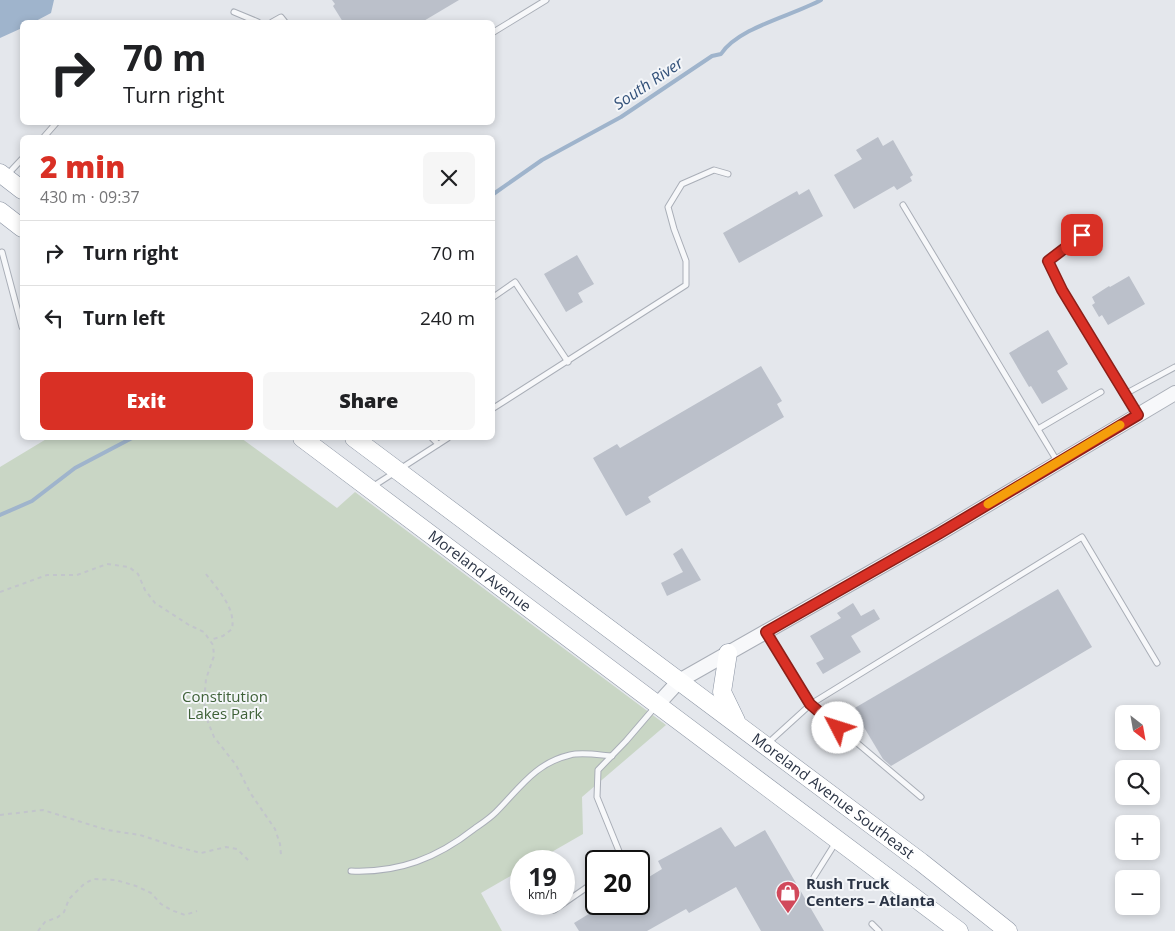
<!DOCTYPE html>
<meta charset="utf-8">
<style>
:root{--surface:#fff;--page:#f6f6f6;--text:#202124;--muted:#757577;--line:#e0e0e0;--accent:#d93025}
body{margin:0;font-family:"Open Sans",sans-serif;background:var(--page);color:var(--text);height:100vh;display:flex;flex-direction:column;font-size:19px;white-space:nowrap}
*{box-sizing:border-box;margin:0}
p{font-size:16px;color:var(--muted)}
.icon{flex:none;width:28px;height:28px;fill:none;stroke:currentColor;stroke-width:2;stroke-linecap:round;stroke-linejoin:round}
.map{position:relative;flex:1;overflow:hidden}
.panel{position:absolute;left:20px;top:135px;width:475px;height:305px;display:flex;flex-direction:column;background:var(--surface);border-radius:8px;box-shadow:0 2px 8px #0003}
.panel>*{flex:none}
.guide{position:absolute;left:20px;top:20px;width:475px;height:105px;border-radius:8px;box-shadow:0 2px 8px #0003;background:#fff;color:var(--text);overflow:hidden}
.needle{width:32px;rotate:149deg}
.fabs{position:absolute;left:1115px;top:705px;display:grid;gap:10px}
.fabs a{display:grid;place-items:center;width:45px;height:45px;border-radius:8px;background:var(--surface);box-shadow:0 2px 8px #0003;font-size:25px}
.speed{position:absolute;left:510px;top:850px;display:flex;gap:10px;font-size:25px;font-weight:700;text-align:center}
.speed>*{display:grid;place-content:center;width:65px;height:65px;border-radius:50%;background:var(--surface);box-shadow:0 2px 8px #0003;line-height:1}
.speed small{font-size:12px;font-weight:400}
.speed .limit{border:2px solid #111;border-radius:8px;background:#fff;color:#111}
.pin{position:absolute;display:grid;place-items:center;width:42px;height:42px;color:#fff;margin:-21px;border-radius:10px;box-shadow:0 2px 8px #0006}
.me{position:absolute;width:55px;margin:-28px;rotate:310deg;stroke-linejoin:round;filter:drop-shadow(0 0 4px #0008)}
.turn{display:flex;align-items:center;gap:18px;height:105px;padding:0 20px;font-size:22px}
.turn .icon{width:65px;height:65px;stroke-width:2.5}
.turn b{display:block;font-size:35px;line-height:42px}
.round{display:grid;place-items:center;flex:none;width:52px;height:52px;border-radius:8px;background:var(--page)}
.headline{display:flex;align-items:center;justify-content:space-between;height:85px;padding:0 20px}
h1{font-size:30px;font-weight:800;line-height:38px;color:var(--accent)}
.primary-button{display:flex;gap:10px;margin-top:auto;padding:10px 20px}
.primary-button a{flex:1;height:58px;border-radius:8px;background:var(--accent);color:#fff;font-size:20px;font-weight:800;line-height:58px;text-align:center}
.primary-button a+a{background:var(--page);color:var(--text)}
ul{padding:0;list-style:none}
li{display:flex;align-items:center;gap:15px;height:65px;padding:0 20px;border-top:1px solid var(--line)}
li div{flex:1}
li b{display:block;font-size:19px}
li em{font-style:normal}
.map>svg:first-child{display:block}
</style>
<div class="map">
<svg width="1175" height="931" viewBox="0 0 1175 931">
<rect width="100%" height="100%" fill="#e4e7ec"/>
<path fill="#c9d6c5" d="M 48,438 L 241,438 L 337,508 L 355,492 L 666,725 L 582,797 L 583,834 L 536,861 L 521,861 L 521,870 L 481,893 L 502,931 L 0,931 L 0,467 Z"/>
<path fill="#9fb4cc" d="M 0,0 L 54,0 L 51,13 L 34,22 L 22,22 L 22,28 L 0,38 Z"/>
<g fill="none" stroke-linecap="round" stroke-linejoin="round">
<g stroke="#9fb4cc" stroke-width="4">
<path d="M 492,195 L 542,160 L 621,117 L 712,56 L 721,54 C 739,27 792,16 821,0"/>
<path d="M 0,515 L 32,501 L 75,468 L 132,438"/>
</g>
</g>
<g fill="#bbc0ca">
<path d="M 332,0 L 459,0 L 422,22 L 343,22 L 333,6 L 335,4 Z"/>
<path d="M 878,137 L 883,146 L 893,140 L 913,175 L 910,177 L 912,181 L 897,190 L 894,186 L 854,209 L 834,175 L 862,159 L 856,150 Z"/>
<path d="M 809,189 L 823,216 L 739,263 L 723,233 L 797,191 L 799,195 Z"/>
<path d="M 577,255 L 594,284 L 578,293 L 583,302 L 566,312 L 544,274 Z"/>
<path d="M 1129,276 L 1145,304 L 1108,325 L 1102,315 L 1099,317 L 1092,305 L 1095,303 L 1092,297 L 1109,286 L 1110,287 Z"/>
<path d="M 1048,330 L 1068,364 L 1057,371 L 1068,389 L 1042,404 L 1031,386 L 1029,387 L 1009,353 Z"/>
<path d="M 761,366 L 782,401 L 777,404 L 784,417 L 648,497 L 651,502 L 626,516 L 593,458 L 617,444 L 620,448 Z"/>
<path d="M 682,548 L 701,580 L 667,596 L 661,583 L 683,572 L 673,554 Z"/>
<path d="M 1058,589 L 1092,647 L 891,766 L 883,759 L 853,709 Z"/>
<path d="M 853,603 L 861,616 L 874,609 L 880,619 L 851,636 L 861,652 L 823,674 L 816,663 L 824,659 L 810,636 L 841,618 L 837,613 Z"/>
<path d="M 721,827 L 735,847 L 765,830 L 824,931 L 761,931 L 736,887 L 689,913 L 686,909 L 647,931 L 579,931 L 574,923 L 605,904 L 639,904 L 639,883 L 662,869 L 658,861 Z"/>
</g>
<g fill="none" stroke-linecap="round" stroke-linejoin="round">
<defs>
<g id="service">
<path d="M 234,12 L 258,22"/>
<path d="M 272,22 L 281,17 L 285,22"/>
<path d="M 492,33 L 546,0"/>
<path d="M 43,138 L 57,122"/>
<path d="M 7,175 L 22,159"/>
<path d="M 903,205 L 1057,461"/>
<path d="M 1082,235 L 1049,261 L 1061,290 L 1137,414"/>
<path d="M 2,252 L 22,327"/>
<path d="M 492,298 L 515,282 L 568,362"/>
<path d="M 1125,394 L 1175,367"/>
<path d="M 492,409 L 686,285 L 686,261 L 674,229 L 668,207 L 682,184 L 714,170 L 728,174"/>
<path d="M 1038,429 L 1101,392"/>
<path d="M 432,438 L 438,444"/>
<path d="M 372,487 L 448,438"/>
<path d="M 767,744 L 811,704 L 767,634"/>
<path d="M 921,797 L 811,704 L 1082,537 L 1157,663"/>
<path d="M 623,861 L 597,797 L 598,770 L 626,741 L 656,706"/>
<path d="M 351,871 C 399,873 437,858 474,829 C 481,824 489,819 496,812 C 519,789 535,763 570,755 C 582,752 599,755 612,756"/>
<path d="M 814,877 L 836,842"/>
<path d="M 554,910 L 596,881"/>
<path d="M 872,924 L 879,931"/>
</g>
<path id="tertiary" d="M 658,704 L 679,681 L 940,533 L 1175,393"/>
<g id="trunk">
<path d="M 0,173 L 22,190"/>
<path d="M 0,211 L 22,228"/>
<path id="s1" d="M 302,438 L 959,931"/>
<path id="s2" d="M 354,438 L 921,862 L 1008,931"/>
<path d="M 728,653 L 722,692 L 736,721"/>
</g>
</defs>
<use href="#service" stroke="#a9aeb7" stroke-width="7"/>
<use href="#tertiary" stroke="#a9aeb7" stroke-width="16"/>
<use href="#trunk" stroke="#8b94a3" stroke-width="19"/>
<g stroke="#c2c5cb" stroke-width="2" stroke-dasharray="4 4" stroke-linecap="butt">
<path d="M 206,574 C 218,590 236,608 232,629 L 223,636 L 210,640"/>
<path d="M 0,592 L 47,575 L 77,575 L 107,564 L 129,567 L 138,574 L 145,590 L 155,603 L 189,625 L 204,632 L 213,645 L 214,656 L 206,679 L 204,702 L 208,722 L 214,737 L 236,765 L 251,794 L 275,829 L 280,844 L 281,855"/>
<path d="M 0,815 L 43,810 L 107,830 L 140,835 L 174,846 L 201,853 L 226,847 L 237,849 L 248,860"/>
<path d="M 38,931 L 45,922 L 58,917 L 64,912 L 69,899 L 84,884 L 93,879 L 116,880 L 136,886 L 151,893 L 161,904 L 171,910 L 185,915 L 197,911"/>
</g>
<use href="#service" stroke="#f7f8fa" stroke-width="5"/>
<use href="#tertiary" stroke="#f7f8fa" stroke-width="14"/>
<use href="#trunk" stroke="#fff" stroke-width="18"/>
</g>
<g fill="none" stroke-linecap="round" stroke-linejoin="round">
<defs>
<path id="route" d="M 838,728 L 810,704 L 766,632 L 940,533 L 1138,415 L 1062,290 L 1048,261 L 1082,235"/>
</defs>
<use href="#route" stroke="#8d1f18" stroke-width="12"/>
<use href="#route" stroke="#d93025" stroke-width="9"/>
<path stroke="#f59e0b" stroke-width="9" d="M 988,504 L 1120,425"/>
</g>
<defs>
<symbol id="shop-pin" viewBox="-11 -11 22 30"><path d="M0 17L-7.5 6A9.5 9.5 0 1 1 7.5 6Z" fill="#d1495b" stroke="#f4f6f9"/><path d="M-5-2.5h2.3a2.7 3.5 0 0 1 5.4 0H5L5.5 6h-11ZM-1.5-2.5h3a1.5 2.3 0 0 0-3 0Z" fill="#fff"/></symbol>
</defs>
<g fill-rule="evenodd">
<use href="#shop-pin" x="774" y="879" width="28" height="38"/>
</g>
<g text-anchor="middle" stroke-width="4" stroke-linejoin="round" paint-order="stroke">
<g font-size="15" fill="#2b3445" stroke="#f4f6f9">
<text dy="5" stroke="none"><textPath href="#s1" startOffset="222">Moreland Avenue</textPath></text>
<text dy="5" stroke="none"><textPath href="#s2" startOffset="598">Moreland Avenue Southeast</textPath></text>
</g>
<g font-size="15" fill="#3f6138" stroke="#f4f6f9">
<text x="225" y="702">Constitution<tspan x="225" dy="17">Lakes Park</tspan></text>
</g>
<g font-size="15" font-weight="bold" fill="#2b3445" stroke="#f4f6f9" text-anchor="start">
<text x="806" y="889">Rush Truck<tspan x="806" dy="17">Centers – Atlanta</tspan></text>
</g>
<g font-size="16" font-style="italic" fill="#34527a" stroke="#f4f6f9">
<text transform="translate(648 83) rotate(-34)" y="6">South River</text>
</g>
</g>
</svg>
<div class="fabs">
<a><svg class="needle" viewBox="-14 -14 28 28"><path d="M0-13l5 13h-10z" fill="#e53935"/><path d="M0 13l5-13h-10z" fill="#757577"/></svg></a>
<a><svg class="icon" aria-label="search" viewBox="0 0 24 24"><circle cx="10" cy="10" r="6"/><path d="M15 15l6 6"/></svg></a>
<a>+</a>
<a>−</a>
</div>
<div class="speed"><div>19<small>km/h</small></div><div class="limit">20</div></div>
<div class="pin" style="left:1082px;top:235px;background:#d93025"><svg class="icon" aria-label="arrive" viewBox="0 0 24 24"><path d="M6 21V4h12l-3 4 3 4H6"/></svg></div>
<svg class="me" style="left:838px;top:728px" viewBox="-20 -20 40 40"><circle r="19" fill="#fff"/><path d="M0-13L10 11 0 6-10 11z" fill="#d93025"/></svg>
<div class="guide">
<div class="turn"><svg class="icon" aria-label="right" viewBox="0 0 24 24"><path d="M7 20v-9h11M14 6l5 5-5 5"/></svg><div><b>70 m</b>Turn right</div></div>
</div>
<section class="panel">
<div class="headline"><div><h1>2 min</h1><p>430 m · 09:37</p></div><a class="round"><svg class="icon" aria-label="close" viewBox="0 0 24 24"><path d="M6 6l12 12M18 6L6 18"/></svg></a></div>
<ul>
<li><svg class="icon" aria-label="right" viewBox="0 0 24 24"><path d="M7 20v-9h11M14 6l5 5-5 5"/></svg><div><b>Turn right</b></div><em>70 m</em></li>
<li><svg class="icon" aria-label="left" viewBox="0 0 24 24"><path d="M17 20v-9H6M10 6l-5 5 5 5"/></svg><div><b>Turn left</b></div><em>240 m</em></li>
</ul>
<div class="primary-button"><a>Exit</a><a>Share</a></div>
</section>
</div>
